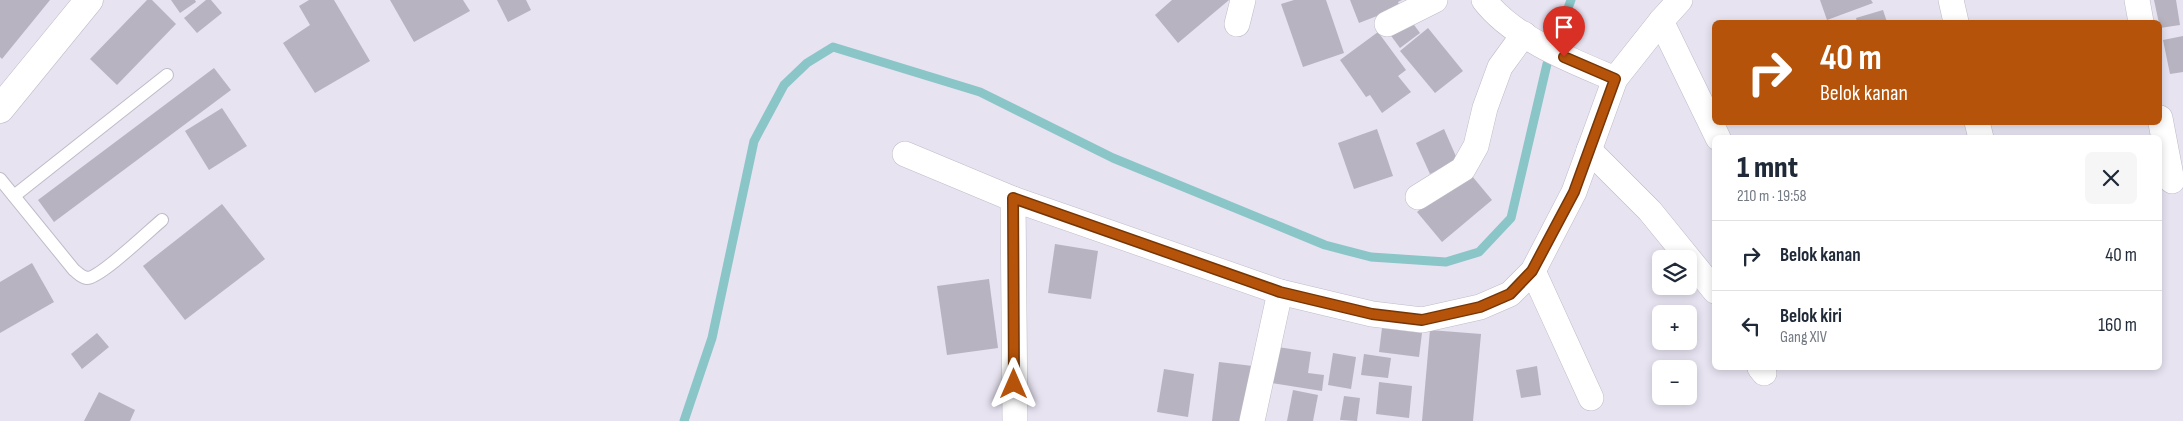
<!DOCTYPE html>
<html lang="id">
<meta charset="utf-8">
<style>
:root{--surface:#fff;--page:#f6f6f7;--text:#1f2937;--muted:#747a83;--line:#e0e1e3}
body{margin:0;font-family:"Sofia Sans Condensed",sans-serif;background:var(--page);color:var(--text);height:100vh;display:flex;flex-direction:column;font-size:19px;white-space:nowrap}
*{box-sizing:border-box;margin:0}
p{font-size:16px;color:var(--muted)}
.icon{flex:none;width:28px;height:28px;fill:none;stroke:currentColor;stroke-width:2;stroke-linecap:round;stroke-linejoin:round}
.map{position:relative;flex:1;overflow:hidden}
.side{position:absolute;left:1712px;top:135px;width:450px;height:235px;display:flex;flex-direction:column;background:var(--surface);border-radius:8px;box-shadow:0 2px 8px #0003}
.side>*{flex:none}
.banner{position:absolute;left:1712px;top:20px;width:450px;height:105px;border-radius:8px;box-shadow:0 2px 8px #0003;background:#b45309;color:#fff;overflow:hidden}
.tools{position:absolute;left:1652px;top:250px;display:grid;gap:10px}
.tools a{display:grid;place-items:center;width:45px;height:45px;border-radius:8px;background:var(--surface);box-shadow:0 2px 8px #0003;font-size:25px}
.pin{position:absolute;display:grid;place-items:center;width:42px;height:42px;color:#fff;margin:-51px -21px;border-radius:50% 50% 50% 0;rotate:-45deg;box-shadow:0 0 5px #0007}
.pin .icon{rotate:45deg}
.me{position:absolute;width:55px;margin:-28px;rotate:0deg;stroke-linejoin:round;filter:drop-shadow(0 0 4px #0008)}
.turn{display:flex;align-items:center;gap:18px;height:105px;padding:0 25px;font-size:22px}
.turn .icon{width:65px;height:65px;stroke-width:2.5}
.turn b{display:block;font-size:35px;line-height:42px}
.round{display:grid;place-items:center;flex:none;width:52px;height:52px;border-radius:8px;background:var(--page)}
.headline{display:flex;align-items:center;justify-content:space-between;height:85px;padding:0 25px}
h1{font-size:30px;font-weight:800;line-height:38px}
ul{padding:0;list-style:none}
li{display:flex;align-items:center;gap:15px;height:70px;padding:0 25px;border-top:1px solid var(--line)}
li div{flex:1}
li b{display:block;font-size:19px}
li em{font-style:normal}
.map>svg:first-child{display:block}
</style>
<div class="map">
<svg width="2183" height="421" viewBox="0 0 2183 421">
<rect width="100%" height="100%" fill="#e7e3f1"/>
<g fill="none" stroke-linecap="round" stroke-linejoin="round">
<path stroke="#8ac5c7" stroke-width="9" d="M 684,421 L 712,338 L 754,141 L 784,85 L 807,63 L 833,47 L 980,92 L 1113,158 L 1325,245 L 1371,257 L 1446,262 L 1479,252 L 1511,218 L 1547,64 L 1571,0"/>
</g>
<g fill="#b7b3c0">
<path d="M 0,0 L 50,0 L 2,59 L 0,57 Z"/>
<path d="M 147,0 L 152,0 L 176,24 L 117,85 L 90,59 Z"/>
<path d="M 171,0 L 195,0 L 196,2 L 180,13 Z"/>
<path d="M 206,0 L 211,0 L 222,13 L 197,33 L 184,18 Z"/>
<path d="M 309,0 L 334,0 L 370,61 L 315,93 L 283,43 L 310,25 L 299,6 Z"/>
<path d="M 390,0 L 463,0 L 470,11 L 414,42 Z"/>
<path d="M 497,0 L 526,0 L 531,10 L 508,22 Z"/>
<path d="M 1172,0 L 1229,0 L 1178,43 L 1155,15 Z"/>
<path d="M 1294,0 L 1326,0 L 1344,53 L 1303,67 L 1281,4 Z"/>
<path d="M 1350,0 L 1402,0 L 1398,2 L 1400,7 L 1359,23 Z"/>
<path d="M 1820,0 L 1871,0 L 1873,3 L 1827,20 Z"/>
<path d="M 2154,0 L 2176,0 L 2180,25 L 2160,28 Z"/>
<path d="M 1883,10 L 1887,22 L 1857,22 L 1856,18 Z"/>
<path d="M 1409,18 L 1420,33 L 1400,48 L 1389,33 Z"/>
<path d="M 1428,28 L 1463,71 L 1435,93 L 1400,51 Z"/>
<path d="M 1378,32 L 1406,70 L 1398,76 L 1411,92 L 1382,113 L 1370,95 L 1366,97 L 1340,60 Z"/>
<path d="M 2183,36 L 2183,72 L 2170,74 L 2163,40 Z"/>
<path d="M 214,68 L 231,90 L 54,222 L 38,200 Z"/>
<path d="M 222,108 L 247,146 L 209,170 L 185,131 Z"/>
<path d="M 1377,129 L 1393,176 L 1354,189 L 1338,143 Z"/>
<path d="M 1444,129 L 1458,161 L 1430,174 L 1416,143 Z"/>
<path d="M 1467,170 L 1492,200 L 1442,242 L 1417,212 Z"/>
<path d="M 222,204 L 265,259 L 185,320 L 143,266 Z"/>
<path d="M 1055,244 L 1098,251 L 1091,299 L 1048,293 Z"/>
<path d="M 32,263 L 54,302 L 0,333 L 0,282 Z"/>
<path d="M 989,279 L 998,348 L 947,355 L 937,286 Z"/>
<path d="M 1382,328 L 1422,333 L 1419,357 L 1379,352 Z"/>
<path d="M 1430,330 L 1481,334 L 1473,421 L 1422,421 Z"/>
<path d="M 97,333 L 109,347 L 82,369 L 71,354 Z"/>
<path d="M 1271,346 L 1311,352 L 1308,373 L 1324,375 L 1322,391 L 1266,382 Z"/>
<path d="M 1333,353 L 1356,357 L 1351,389 L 1328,385 Z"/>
<path d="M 1364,354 L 1391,358 L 1388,378 L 1361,375 Z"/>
<path d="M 1219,362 L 1253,366 L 1247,421 L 1212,421 Z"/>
<path d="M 1537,366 L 1541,395 L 1521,398 L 1516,370 Z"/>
<path d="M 1164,369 L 1194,374 L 1188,417 L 1157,412 Z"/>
<path d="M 1379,382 L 1412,386 L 1409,418 L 1376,414 Z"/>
<path d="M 1293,390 L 1318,395 L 1313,421 L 1287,421 Z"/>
<path d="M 99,392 L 135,410 L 130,421 L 84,421 Z"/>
<path d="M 1344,396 L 1360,398 L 1357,421 L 1340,420 Z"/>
</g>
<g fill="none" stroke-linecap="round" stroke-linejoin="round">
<defs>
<g id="lane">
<path d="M 0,179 L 74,270 C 78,273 81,277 87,278 C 100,278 150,230 162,220"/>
<path d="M 14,196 L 167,75"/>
</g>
<g id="street">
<path d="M 1484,0 C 1513,38 1572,61 1615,79"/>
<path d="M 1951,0 L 1956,22"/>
<path d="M 2137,0 L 2141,22"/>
<path d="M 1661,21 L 1718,138"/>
<path d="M 1237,24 L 1243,0"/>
<path d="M 1387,24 L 1435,0"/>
<path d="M 2160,118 L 2172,181"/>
<path d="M 1977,122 L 1981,138"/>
<path d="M 1589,150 L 1650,211 L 1715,291"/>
<path d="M 905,154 L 1013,199 L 1280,292 L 1372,314 L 1422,320 L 1480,307 L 1510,294 L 1533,271 L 1574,192 L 1615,79 L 1661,21 L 1680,0"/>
<path d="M 1418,197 L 1463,169 L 1476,146 L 1485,108 L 1500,67 L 1524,34"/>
<path d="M 1013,199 L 1015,421"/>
<path d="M 1533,271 L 1591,398"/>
<path d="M 1760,368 L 1764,373"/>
<path d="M 1252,421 L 1280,292"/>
</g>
<path id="secondary" d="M 0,109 L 89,0"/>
</defs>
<use href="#lane" stroke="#bfbbc8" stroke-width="14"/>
<use href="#street" stroke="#bfbbc8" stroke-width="26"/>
<use href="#secondary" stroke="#bfbbc8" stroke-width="29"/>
<use href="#lane" stroke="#fff" stroke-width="12"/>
<use href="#street" stroke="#fff" stroke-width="25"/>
<use href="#secondary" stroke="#fff" stroke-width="28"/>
</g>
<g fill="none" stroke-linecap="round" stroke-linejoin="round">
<defs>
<path id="route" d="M 1014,384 L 1013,198 L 1280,292 L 1372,314 L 1422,320 L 1480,307 L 1510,294 L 1532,271 L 1574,192 L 1615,79 L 1564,57"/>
</defs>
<use href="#route" stroke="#753606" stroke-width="12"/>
<use href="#route" stroke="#b45309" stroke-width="9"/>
</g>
</svg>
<div class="tools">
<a><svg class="icon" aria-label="layers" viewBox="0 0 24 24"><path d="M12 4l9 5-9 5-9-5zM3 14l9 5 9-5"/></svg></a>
<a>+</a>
<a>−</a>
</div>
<div class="pin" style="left:1564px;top:57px;background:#d93025"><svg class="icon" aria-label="arrive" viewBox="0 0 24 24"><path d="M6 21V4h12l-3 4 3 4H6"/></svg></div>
<svg class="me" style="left:1014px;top:384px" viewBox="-20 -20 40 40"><path d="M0-17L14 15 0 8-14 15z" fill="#b45309" stroke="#fff" stroke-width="4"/></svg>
<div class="banner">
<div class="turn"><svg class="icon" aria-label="right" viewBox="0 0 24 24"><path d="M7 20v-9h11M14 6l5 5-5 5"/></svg><div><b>40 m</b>Belok kanan</div></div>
</div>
<section class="side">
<div class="headline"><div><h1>1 mnt</h1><p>210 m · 19:58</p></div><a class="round"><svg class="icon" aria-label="close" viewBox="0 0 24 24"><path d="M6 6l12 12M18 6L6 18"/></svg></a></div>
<ul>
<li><svg class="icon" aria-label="right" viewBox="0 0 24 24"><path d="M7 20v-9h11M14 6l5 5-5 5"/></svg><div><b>Belok kanan</b></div><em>40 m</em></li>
<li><svg class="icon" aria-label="left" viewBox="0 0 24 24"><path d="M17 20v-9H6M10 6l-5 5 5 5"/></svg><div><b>Belok kiri</b><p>Gang XIV</p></div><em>160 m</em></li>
</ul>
</section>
</div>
